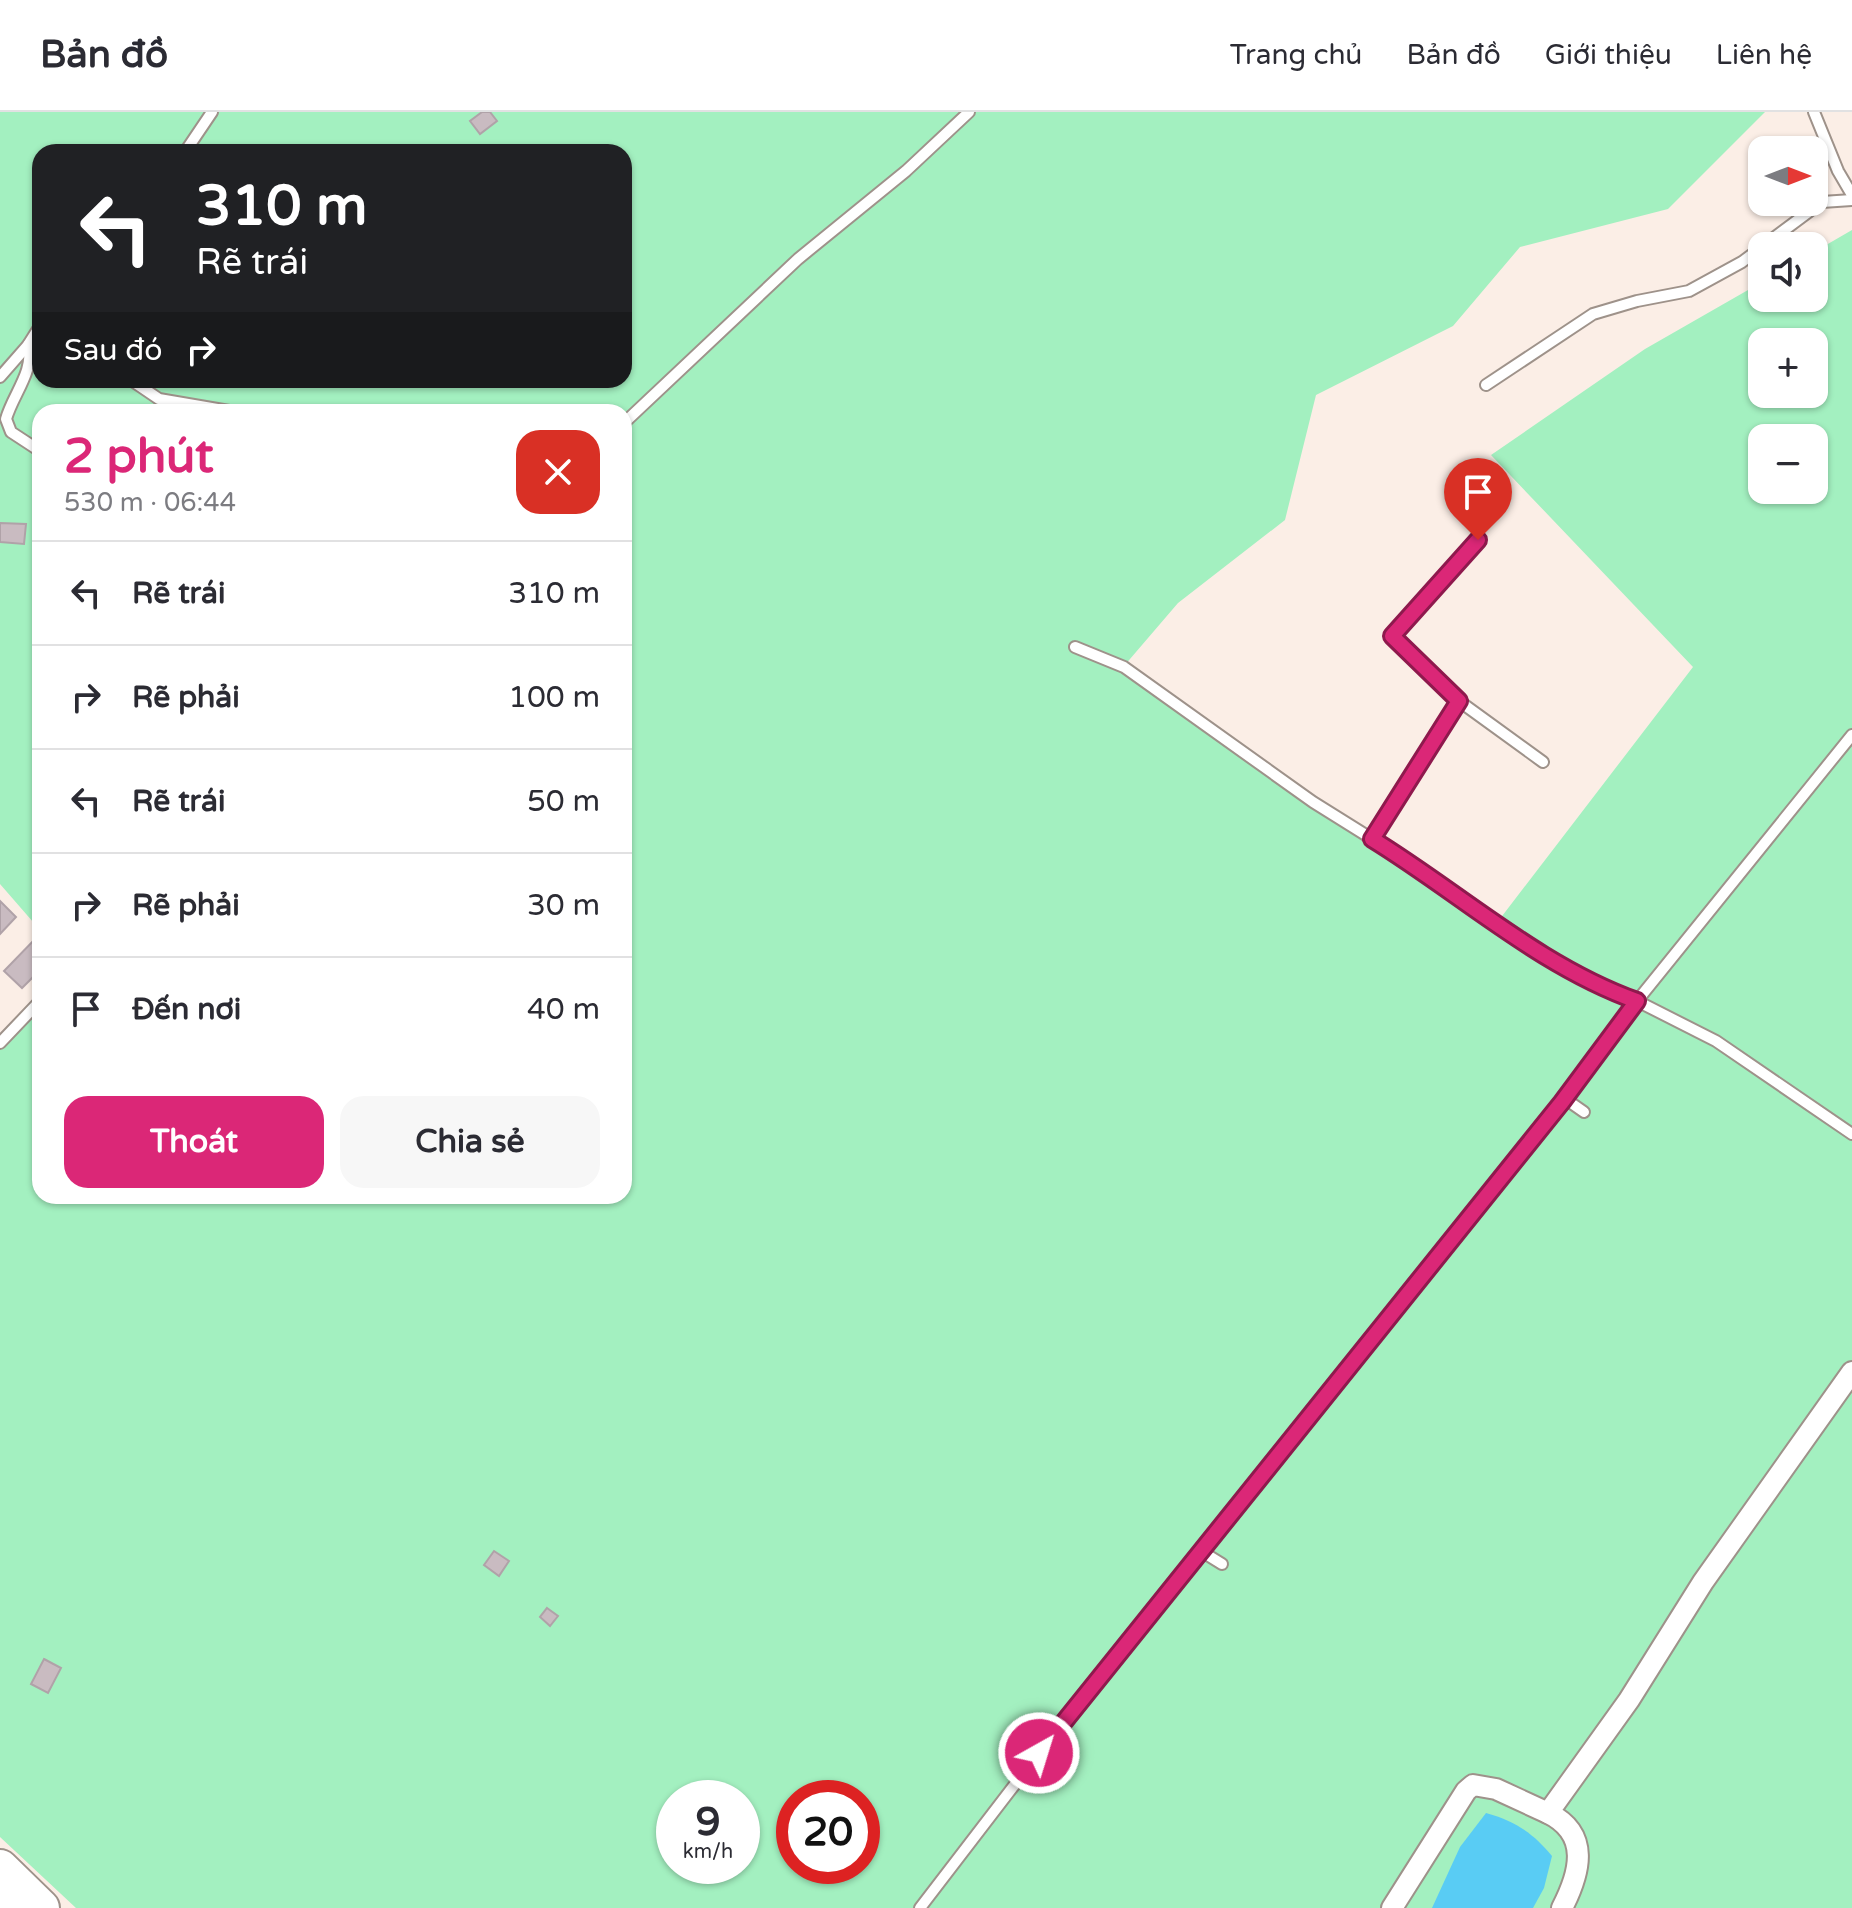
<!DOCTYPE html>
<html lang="vi">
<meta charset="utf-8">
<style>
:root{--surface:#fff;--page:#f7f7f7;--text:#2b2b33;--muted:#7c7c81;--line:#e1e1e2;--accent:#db2777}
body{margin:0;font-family:"Varela Round",sans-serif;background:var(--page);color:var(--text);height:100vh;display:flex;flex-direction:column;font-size:30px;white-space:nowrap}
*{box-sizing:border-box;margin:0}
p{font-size:26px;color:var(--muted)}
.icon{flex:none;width:44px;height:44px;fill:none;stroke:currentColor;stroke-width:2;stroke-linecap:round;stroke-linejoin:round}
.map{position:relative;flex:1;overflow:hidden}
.sheet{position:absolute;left:32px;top:292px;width:600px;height:800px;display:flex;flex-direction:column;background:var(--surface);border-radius:24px;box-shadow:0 2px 6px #0004}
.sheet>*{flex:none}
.top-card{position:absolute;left:32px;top:32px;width:600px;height:244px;border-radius:24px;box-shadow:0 2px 6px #0004;background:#202124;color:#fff;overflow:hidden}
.needle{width:52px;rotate:90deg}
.buttons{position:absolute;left:1748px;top:24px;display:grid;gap:16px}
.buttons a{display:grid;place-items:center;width:80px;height:80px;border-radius:16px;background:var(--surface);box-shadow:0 2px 6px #0004;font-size:40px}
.speed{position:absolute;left:656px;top:1668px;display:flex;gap:16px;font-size:40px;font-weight:700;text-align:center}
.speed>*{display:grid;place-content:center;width:104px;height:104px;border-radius:50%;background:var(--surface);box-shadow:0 2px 6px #0004;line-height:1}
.speed small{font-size:20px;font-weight:400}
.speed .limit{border:12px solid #d22;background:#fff;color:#111}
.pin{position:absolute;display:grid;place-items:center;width:68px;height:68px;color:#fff;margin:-82px -34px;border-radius:50% 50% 50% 0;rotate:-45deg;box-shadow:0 0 8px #0007}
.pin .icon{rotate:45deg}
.me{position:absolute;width:88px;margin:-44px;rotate:39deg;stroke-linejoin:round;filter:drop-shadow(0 0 6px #0008)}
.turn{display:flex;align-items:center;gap:28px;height:168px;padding:0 32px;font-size:36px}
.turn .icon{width:104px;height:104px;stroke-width:2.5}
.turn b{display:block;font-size:56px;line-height:68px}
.then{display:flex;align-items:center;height:76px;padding:0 32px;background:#0003;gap:16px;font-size:30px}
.round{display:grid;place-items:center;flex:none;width:84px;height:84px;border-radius:24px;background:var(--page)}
.overview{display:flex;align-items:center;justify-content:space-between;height:136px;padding:0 32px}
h1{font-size:48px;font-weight:800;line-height:60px;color:var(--accent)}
.button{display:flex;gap:16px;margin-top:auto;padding:16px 32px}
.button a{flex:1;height:92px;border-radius:24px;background:var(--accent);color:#fff;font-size:32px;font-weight:800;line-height:92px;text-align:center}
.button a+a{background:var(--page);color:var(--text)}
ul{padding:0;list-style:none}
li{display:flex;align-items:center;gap:24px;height:104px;padding:0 32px;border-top:2px solid var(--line)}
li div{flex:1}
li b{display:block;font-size:30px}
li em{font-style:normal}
header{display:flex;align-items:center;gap:48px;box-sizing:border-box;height:112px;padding:0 40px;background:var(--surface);border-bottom:2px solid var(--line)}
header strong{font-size:38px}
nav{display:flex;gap:44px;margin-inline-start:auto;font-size:28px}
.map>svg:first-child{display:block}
</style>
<header>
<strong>Bản đồ</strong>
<nav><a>Trang chủ</a><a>Bản đồ</a><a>Giới thiệu</a><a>Liên hệ</a></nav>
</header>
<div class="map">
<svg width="1852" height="1796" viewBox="0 0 1852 1796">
<rect width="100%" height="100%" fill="#fbeee6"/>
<path fill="#a3f0c0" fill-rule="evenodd" d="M 0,0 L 1765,0 L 1668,97 L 1520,135 L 1453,214 L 1316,283 L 1285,408 L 1178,491 L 1124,554 L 1496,812 L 1693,555 L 1491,343 L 1645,237 L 1762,170 L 1762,186 L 1814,186 L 1814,140 L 1852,118 L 1852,1796 L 76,1796 L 0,1725 L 0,931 L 40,892 L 40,1084 L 624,1084 L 624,300 L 40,300 L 40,818 L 0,772 ZM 40,40 L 624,40 L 624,268 L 40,268 ZM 1762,230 L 1814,230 L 1814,282 L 1762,282 ZM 1762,326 L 1814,326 L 1814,378 L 1762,378 ZM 674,1686 L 742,1686 L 742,1754 L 674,1754 ZM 794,1686 L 862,1686 L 862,1754 L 794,1754 Z"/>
<path fill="#59ccf4" d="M 1486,1701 C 1515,1709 1533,1721 1552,1744 L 1544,1776 L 1533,1796 L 1432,1796 L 1460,1735 Z"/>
<g fill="#c9bbc1" stroke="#b0a2a8" stroke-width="2">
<path d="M 482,0 L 490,0 L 497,9 L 480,22 L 470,9 Z"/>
<path d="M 0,411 L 26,412 L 24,432 L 0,430 Z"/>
<path d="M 0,789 L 16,805 L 0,822 Z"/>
<path d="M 37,825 L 40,829 L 40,858 L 22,876 L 4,859 Z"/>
<path d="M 494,1439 L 509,1449 L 499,1464 L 484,1453 Z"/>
<path d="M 547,1496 L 558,1504 L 550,1514 L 540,1505 Z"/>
<path d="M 44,1547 L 61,1556 L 48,1581 L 31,1572 Z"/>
</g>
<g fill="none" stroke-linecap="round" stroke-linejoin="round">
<defs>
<g id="lane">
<path d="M 1814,0 L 1838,59 L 1852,83"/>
<path d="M 185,40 L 212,0"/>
<path d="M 1763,134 L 1822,90 L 1852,88"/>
<path d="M 28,233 C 35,259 13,282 6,307 L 11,320 L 40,339"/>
<path d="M 0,265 L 28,233 L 40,214"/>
<path d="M 131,268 L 159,287 L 235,300"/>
<path d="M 1486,273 L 1593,202 L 1637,189 L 1689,179 L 1742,150 L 1762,135"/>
<path d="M 624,311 L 798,147 L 906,59 L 969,0"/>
<path d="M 1478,428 L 1392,524 L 1459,589 L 1543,650"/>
<path d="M 1075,535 L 1124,555 L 1313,690 L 1409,750 L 1496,812 L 1598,875 L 1637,889 L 1716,929 L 1852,1022"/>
<path d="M 1372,727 L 1459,589"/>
<path d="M 0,931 L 40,889"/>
<path d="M 1564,986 L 1584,1000"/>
<path d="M 1201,1439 L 1222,1452"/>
<path d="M 920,1796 L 1039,1641 L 1562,990 L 1637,889 L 1852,623"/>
</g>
<g id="street">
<path d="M 1392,1796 L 1466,1679 L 1473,1673 L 1496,1677 L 1548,1701"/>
<path d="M 1562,1796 C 1580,1761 1591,1722 1548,1701 L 1629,1588 L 1703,1470 L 1852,1260"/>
</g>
<g id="highway">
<path d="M 0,1756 L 41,1796"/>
<path d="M 0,1794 L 2,1796"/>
</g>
</defs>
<use href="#lane" stroke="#9e928a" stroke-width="14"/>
<use href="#street" stroke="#9e928a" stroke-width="24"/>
<use href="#highway" stroke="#9e928a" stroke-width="40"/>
<use href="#lane" stroke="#fff" stroke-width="10"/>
<use href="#street" stroke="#fff" stroke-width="20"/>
<use href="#highway" stroke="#fff" stroke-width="36"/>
</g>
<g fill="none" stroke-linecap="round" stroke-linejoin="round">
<defs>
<path id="route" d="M 1039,1641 L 1562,990 L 1637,889 C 1539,854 1460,781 1372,727 L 1459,589 L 1392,524 L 1478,428"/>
</defs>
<use href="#route" stroke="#8e194d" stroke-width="20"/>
<use href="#route" stroke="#db2777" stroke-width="14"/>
</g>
</svg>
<div class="buttons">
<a><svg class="needle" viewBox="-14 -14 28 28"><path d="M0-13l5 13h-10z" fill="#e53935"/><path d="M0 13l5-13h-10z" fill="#7c7c81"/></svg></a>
<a><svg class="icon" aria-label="sound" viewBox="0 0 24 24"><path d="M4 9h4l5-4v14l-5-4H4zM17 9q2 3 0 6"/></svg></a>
<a>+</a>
<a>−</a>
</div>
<div class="speed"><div>9<small>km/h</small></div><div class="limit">20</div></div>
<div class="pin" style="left:1478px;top:428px;background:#d93025"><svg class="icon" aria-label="arrive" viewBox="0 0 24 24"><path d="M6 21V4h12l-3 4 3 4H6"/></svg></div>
<svg class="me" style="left:1039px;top:1641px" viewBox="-20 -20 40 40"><circle r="17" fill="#db2777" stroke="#fff" stroke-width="3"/><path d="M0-11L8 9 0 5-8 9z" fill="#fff"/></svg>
<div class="top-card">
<div class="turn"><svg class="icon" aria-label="left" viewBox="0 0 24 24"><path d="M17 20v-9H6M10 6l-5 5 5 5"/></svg><div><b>310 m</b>Rẽ trái</div></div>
<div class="then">Sau đó<svg class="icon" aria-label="right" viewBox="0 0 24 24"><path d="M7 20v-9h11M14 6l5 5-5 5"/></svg></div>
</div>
<section class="sheet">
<div class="overview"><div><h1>2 phút</h1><p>530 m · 06:44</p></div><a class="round" style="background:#d93025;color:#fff"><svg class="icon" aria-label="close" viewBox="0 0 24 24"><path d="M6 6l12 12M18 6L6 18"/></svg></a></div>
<ul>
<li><svg class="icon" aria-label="left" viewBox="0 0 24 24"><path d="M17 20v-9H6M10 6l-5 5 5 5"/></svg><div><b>Rẽ trái</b></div><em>310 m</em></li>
<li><svg class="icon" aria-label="right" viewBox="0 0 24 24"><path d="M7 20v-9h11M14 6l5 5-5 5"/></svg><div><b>Rẽ phải</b></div><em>100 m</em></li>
<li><svg class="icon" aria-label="left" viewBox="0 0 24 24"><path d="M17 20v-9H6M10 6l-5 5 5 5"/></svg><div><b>Rẽ trái</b></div><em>50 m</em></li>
<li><svg class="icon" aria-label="right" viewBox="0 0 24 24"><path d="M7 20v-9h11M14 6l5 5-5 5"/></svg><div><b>Rẽ phải</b></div><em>30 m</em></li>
<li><svg class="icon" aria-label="arrive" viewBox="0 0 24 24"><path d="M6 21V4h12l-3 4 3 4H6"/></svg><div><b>Đến nơi</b></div><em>40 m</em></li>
</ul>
<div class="button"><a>Thoát</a><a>Chia sẻ</a></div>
</section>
</div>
